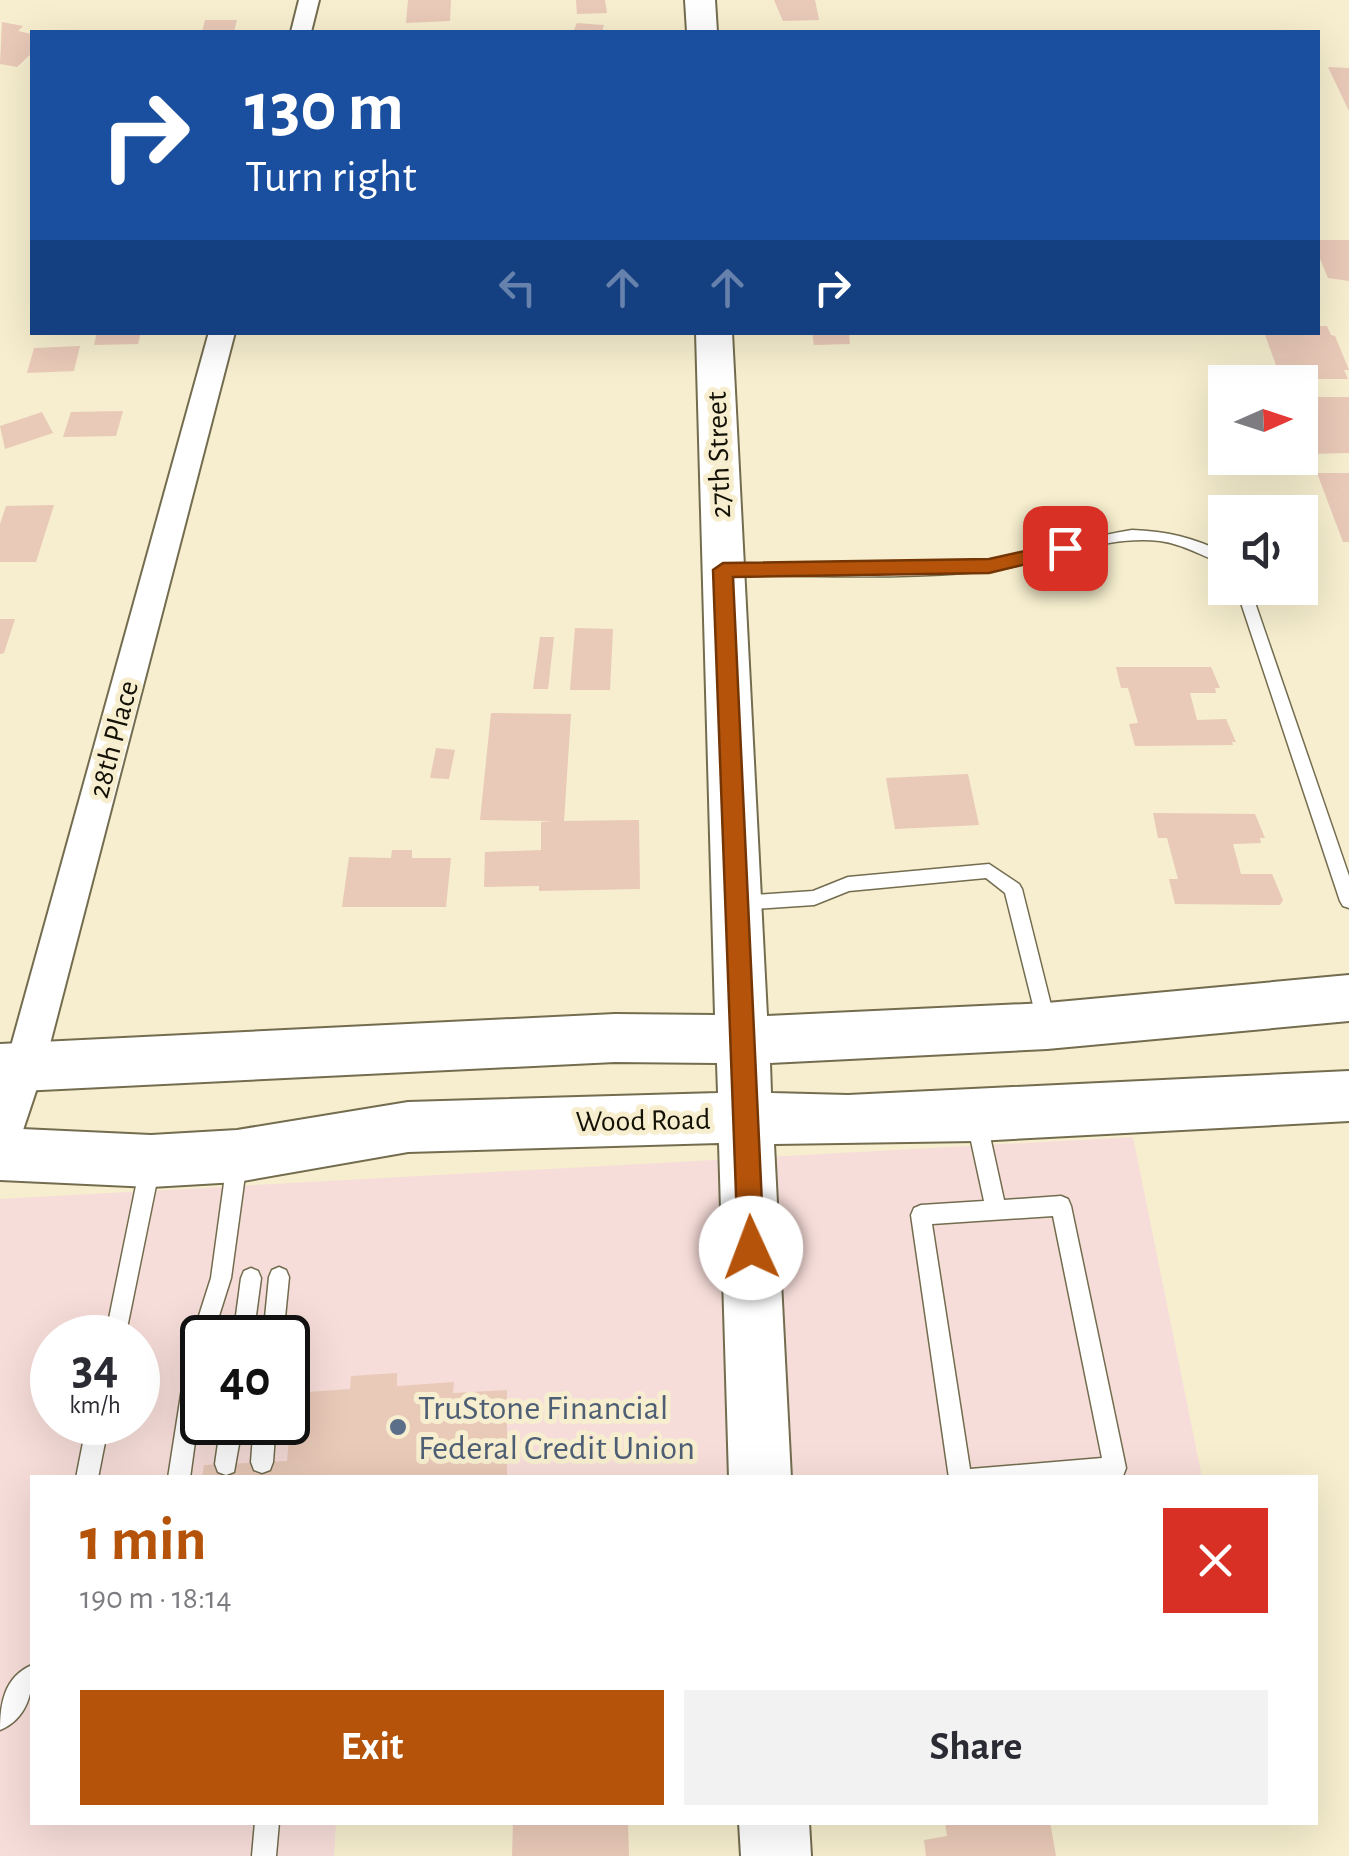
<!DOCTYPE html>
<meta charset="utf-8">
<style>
:root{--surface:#fff;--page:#f2f2f3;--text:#2b2b33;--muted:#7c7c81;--accent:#b45309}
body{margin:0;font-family:"Alegreya Sans",sans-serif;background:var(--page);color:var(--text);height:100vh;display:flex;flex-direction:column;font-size:38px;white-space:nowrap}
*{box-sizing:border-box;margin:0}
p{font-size:32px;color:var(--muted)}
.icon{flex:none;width:55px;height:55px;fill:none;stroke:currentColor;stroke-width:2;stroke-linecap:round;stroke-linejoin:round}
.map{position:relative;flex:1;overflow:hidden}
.side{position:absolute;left:30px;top:1475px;width:1288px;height:350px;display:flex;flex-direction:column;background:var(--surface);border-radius:0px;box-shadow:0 10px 40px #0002}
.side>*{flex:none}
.top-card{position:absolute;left:30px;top:30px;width:1290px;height:305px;border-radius:0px;box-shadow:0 10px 40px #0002;background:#1a4fa0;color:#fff;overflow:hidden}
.needle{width:65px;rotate:87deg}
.fabs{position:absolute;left:1208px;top:365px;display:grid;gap:20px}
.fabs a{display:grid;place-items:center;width:110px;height:110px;border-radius:0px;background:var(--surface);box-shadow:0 10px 40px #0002;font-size:50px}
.speed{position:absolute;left:30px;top:1315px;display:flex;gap:20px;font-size:50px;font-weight:700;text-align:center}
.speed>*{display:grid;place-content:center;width:130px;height:130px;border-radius:50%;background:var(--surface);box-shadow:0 10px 40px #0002;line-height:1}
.speed small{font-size:25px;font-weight:400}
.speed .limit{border:5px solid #111;border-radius:15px;background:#fff;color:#111}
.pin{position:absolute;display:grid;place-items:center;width:85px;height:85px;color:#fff;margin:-42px;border-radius:20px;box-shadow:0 5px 15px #0006}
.me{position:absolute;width:110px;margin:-55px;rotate:358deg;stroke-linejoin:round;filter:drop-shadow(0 0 8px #0008)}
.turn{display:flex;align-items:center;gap:35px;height:210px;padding:0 50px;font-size:45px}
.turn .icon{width:130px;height:130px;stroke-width:2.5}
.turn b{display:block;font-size:70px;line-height:85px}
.lanes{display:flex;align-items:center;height:95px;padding:0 50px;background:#0003;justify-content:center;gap:50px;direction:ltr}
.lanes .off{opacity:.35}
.round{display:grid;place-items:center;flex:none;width:105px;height:105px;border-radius:0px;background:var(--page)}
.headline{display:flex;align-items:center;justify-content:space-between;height:170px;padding:0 50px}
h1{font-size:60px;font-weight:600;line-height:75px;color:var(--accent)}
.action{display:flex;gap:20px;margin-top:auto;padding:20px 50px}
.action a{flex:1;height:115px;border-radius:0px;background:var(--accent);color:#fff;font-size:40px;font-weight:600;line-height:115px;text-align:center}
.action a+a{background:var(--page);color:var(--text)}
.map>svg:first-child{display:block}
</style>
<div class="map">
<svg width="1349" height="1856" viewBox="0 0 1349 1856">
<rect width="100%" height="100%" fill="#f6eece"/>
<path fill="#f7ddd9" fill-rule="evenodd" d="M 1133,1137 L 1202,1477 L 32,1478 L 32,1822 L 336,1823 L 334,1856 L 0,1856 L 0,1199 ZM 52,1338 L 138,1338 L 138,1422 L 52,1422 ZM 202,1338 L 288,1338 L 288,1422 L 202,1422 Z"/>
<g fill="#e9c9b8">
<path d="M 408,0 L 451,0 L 450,21 L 406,23 Z"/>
<path d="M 576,0 L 605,0 L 607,13 L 577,14 Z"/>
<path d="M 774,0 L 815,0 L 819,20 L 783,21 Z"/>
<path d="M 205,20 L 237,20 L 234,32 L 202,32 Z"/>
<path d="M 2,22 L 23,26 L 18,31 L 32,34 L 32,53 L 17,67 L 0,64 Z"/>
<path d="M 577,23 L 604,25 L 602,32 L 573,32 Z"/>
<path d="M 1328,67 L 1349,68 L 1349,111 Z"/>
<path d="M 1318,240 L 1349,240 L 1349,281 L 1328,278 L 1318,254 Z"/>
<path d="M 1318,326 L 1327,326 L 1331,335 L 1335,336 L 1349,370 L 1344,370 L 1348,379 L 1281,379 L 1264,332 L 1318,332 Z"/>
<path d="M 97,332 L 141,332 L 138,344 L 94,345 Z"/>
<path d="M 812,332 L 849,332 L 850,344 L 814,345 Z"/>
<path d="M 80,346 L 74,371 L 27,373 L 34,348 Z"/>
<path d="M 1300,397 L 1349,397 L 1349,453 L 1309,454 L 1300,428 Z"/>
<path d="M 123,411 L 116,436 L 63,437 L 71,412 Z"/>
<path d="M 42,412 L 53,433 L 5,449 L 0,426 Z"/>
<path d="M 1317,473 L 1349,473 L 1349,542 L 1343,542 Z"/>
<path d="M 54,505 L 36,562 L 0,562 L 0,524 L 6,506 Z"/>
<path d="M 0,619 L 15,619 L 4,653 L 0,654 Z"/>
<path d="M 575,628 L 613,629 L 610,690 L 570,690 Z"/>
<path d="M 540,637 L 554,637 L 548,689 L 533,689 Z"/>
<path d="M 1116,667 L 1211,667 L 1220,688 L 1215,688 L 1216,693 L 1190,693 L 1197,720 L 1226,719 L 1236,742 L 1232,742 L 1233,745 L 1135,746 L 1129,724 L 1138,723 L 1128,688 L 1121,688 Z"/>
<path d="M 491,713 L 571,714 L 564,821 L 639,820 L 640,889 L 539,891 L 539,886 L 484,887 L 485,852 L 541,850 L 541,822 L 553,821 L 480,820 Z"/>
<path d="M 436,748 L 455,750 L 449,779 L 430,778 Z"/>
<path d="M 968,774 L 979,825 L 895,829 L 886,778 Z"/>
<path d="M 1153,813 L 1255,814 L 1265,838 L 1260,838 L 1261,843 L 1233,844 L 1241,874 L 1272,874 L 1283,900 L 1280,905 L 1175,904 L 1169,879 L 1178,879 L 1167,838 L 1158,838 Z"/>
<path d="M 392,850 L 412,850 L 412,858 L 451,858 L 446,907 L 342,907 L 349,857 L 391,858 Z"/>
<path d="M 397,1373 L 397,1386 L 454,1382 L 453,1393 L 507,1390 L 507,1478 L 202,1478 L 204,1465 L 287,1461 L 293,1393 L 350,1389 L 351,1376 Z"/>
<path d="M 513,1822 L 628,1822 L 629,1856 L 512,1856 Z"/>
<path d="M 945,1822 L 1050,1822 L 1056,1856 L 926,1856 L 924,1840 L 947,1836 Z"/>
</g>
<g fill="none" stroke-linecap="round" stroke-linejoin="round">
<defs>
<g id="lane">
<path d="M 1132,530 C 1167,531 1194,538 1225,553 L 1225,564 C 1203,557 1184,544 1160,541 C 1102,534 1044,565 987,571 C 900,580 812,575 725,575 L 718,570 L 725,565 C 812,564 902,570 989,561 C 1038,555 1084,537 1132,530 Z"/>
<path d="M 1236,588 L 1250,588 L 1349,876 L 1349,908 L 1343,906 L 1340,901 Z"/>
<path d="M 989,864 L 1019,884 L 1022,889 L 1056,1025 L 1053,1031 L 1047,1033 L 1041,1031 L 1038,1025 L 1005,893 L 986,878 L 849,891 L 814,905 L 739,910 L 733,908 L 730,903 L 733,898 L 739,896 L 813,891 L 848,877 Z"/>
<path d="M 976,1109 L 983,1112 L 986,1118 L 1004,1200 L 1061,1196 L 1068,1199 L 1071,1206 L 1126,1468 L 1123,1476 L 1118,1478 L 949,1478 L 911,1215 L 914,1208 L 921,1205 L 984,1201 L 966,1118 L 969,1112 ZM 1053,1216 L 1102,1458 L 970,1469 L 932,1224 Z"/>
<path d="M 237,1152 L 244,1155 L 247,1161 L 231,1278 L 212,1338 L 202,1338 L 202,1391 L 190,1478 L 168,1478 L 188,1350 L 211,1278 L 227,1161 L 230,1155 Z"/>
<path d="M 150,1157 L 157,1159 L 160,1166 L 125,1338 L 105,1338 L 140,1166 L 143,1159 Z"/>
<path d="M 279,1267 L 286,1270 L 289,1277 L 283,1338 L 263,1338 L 269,1277 L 272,1270 Z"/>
<path d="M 251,1268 L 258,1271 L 261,1278 L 253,1338 L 233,1338 L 241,1278 L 244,1271 Z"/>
<path d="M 87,1422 L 109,1422 L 98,1478 L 76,1478 Z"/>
<path d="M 221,1422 L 243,1422 L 234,1472 L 226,1475 L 218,1472 L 215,1464 Z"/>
<path d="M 254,1422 L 276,1422 L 273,1462 L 270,1470 L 262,1473 L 254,1470 L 251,1462 Z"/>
<path d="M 32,1665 C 34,1691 27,1719 0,1730 C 0,1704 4,1677 32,1665 Z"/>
<path d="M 255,1822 L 279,1822 L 276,1856 L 252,1856 Z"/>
</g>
<g id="street">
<path d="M 299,0 L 319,0 L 311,32 L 291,32 Z"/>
<path d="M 209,332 L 235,332 L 44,1067 L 14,1157 L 0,1162 L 0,1086 Z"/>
</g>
<g id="secondary">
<path d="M 685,0 L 715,0 L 717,32 L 687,32 Z"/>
<path d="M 696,332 L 732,332 L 767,1016 L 1047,1003 L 1349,975 L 1349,1021 L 1047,1049 L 770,1063 L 771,1093 L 848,1095 L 1349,1071 L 1349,1121 L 976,1141 L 774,1144 L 791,1478 L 729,1478 L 719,1143 L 408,1152 L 237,1182 L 151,1187 L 0,1180 L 0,1128 L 151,1135 L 237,1130 L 408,1102 L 718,1093 L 717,1063 L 615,1062 L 0,1092 L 0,1044 L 615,1014 L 715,1015 Z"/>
<path d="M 739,1822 L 809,1822 L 811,1856 L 741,1856 Z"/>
</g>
</defs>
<use href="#lane" stroke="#736c4f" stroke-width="3"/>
<use href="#street" stroke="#736c4f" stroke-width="4"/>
<use href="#secondary" stroke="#736c4f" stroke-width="4"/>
<use href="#lane" fill="#fff" fill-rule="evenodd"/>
<use href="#street" fill="#fff" fill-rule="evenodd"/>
<use href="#secondary" fill="#fff" fill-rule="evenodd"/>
</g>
<path fill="#b45309" stroke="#753606" stroke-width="2.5" d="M 1065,542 L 1071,544 L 1071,553 L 989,573 L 733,577 L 764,1248 L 760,1257 L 751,1261 L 742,1257 L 738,1248 L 713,570 L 723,563 L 989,559 Z"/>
<circle fill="#5c6f8a" stroke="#f6eece" stroke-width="4" cx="398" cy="1427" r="10"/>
<g text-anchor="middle" stroke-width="10" stroke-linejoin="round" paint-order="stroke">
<g font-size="30" fill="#131006" stroke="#f6eece">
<text transform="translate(718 455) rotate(-92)" y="10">27th Street</text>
<text transform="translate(113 739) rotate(-75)" y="10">28th Place</text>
<text transform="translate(643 1120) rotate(-1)" y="10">Wood Road</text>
</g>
<g font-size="35" fill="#4e5e75" stroke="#f6eece" text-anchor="start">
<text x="418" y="1419">TruStone Financial<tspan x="418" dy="40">Federal Credit Union</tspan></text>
</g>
</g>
</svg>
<div class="fabs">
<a><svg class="needle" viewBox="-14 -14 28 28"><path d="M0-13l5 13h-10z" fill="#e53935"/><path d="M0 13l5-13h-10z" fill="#7c7c81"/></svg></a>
<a><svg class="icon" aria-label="sound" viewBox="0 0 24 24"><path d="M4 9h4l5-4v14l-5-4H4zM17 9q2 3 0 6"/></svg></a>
</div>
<div class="speed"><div>34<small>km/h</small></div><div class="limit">40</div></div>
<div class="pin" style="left:1065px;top:548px;background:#d93025"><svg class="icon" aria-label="arrive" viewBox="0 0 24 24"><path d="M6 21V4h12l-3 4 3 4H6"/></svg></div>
<svg class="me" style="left:751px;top:1248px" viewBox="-20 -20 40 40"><circle r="19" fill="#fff"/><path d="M0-13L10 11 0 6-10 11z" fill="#b45309"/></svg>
<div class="top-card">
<div class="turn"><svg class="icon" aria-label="right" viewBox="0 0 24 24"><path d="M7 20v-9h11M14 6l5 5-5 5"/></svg><div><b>130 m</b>Turn right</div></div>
<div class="lanes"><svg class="icon off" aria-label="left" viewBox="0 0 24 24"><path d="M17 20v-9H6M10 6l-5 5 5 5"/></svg><svg class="icon off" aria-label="ahead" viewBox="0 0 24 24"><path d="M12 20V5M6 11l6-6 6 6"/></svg><svg class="icon off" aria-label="ahead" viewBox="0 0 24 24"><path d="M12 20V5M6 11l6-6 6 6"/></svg><svg class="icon" aria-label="right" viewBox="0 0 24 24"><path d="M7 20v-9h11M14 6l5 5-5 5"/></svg></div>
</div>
<section class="side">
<div class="headline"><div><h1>1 min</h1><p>190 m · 18:14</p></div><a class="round" style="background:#d93025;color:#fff"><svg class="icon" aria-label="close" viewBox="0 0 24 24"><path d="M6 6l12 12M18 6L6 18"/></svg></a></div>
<div class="action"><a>Exit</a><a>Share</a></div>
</section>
</div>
